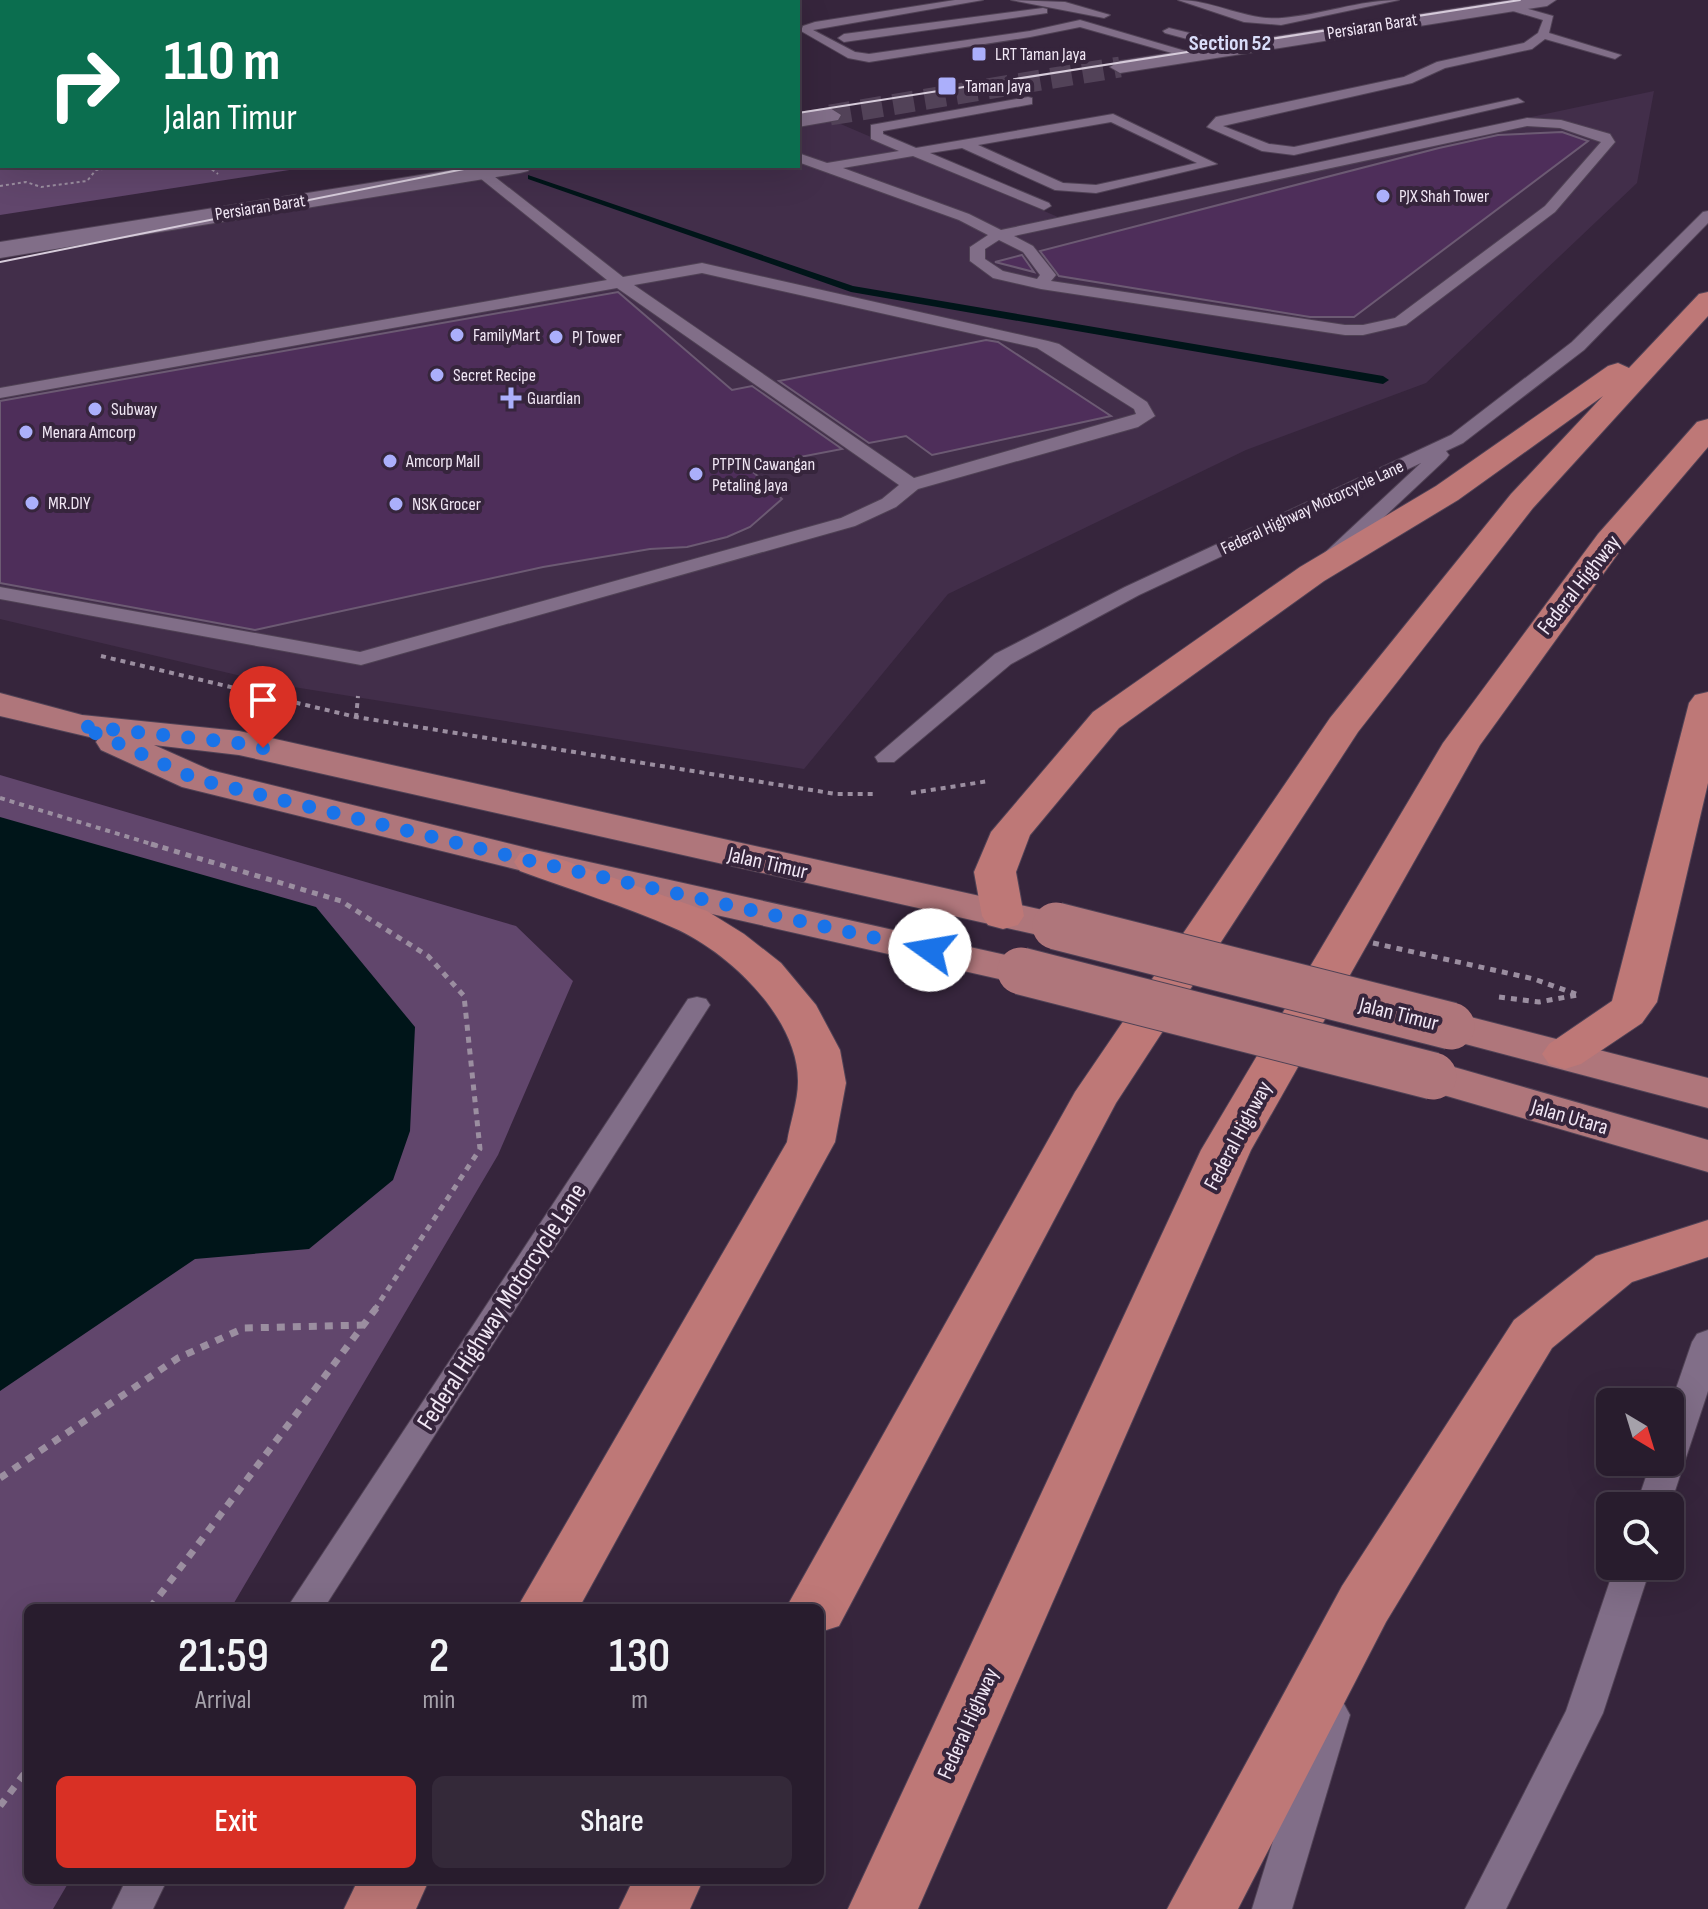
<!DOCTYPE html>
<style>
:root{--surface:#281c2d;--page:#342939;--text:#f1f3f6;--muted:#a5a1aa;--line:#443a49;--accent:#d93025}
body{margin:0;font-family:"Sofia Sans Condensed",sans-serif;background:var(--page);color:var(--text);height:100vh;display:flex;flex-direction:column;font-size:30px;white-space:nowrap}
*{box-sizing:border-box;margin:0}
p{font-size:26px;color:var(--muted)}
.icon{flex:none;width:44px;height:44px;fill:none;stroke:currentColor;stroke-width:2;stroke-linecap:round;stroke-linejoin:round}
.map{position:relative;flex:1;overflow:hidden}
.panel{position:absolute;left:24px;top:1604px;width:800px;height:280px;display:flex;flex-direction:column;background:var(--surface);border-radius:12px;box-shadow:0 8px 32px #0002,0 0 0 2px var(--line)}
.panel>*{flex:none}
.top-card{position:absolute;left:0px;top:0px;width:800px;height:168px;box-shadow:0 8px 32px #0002,0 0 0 2px var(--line);background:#0b6e4f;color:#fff;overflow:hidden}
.needle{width:52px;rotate:142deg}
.buttons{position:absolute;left:1596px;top:1388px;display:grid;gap:16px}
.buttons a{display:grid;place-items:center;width:88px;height:88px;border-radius:12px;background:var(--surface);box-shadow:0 8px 32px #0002,0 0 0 2px var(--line);font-size:40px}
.pin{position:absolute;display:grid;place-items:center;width:68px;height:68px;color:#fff;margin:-82px -34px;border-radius:50% 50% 50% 0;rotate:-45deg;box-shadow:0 0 8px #0007}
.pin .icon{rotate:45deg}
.me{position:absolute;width:88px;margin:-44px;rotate:283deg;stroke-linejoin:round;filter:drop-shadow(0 0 6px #0008)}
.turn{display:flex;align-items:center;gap:28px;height:168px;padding:0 32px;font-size:36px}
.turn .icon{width:104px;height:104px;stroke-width:2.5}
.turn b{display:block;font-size:56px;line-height:68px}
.eta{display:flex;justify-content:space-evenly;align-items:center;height:136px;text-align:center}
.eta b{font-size:48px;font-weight:600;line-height:56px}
.action{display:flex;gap:16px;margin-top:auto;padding:16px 32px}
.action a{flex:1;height:92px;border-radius:12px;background:var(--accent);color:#fff;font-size:32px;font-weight:600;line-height:92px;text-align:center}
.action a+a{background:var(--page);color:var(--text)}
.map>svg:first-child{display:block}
</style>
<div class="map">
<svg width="1708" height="1909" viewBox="0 0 1708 1909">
<rect width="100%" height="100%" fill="#36253c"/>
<g fill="#422e4a">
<path d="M 60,0 L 428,0 L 433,2 L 65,2 Z"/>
<path d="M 1654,91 L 1637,183 L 1426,383 L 1246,450 L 948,594 L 804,769 L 275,684 L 0,619 L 0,261 L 273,211 L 544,166 L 798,166 L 798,124 L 829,119 L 1058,217 Z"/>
</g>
<g fill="#61466c">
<path d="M 0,0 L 17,2 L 2,2 L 2,166 L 315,166 L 0,215 Z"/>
<path d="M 0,775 L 516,926 L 573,981 L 498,1155 L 231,1608 L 28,1608 L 28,1880 L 70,1880 L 53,1909 L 0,1909 Z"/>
</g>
<path fill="#001519" d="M 0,817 L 316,907 L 415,1027 L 410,1131 L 393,1180 L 309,1249 L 195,1259 L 0,1391 Z"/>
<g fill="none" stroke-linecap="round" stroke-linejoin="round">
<g fill="#001519" fill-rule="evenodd">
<path d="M 33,0 L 45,0 L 47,2 L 35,2 Z"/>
<path d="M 528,175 L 853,286 L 1383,376 L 1389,380 L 1383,384 L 851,292 L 528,179 Z"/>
</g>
</g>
<g fill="#4e2e5a" stroke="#6c5a73" stroke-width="2">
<path d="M 1562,132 L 1588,141 L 1354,317 L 1310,317 L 1059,276 L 1040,251 L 1439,148 L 1498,135 Z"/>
<path d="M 1022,255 L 1034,272 L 995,262 Z"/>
<path d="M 618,292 L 732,390 L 752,386 L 842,449 L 748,467 L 782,499 L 750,527 L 727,537 L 687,547 L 650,549 L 543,567 L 255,630 L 0,583 L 0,401 Z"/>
<path d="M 986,340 L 998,342 L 1111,416 L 932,455 L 906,436 L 869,443 L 779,381 Z"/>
</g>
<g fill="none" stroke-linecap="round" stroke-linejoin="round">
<path stroke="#524258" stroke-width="21" stroke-dasharray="21 11" stroke-linecap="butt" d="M 830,115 L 1120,67"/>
<defs>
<g id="service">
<path d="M 198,0 L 220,0 L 196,2 Z"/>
<path d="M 400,0 L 415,0 L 417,2 L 402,2 Z"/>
<path d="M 645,0 L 679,0 L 677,2 Z"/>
<path d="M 955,0 L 983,0 L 813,30 L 855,52 L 869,54 L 1030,31 L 1080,20 L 1199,55 L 1193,59 L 1080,27 L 1030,37 L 869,62 L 848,58 L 801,31 L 803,26 L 815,22 Z"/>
<path d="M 1011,0 L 1065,2 L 1110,15 L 1104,18 Z"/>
<path d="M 1178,0 C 1214,0 1246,21 1282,18 C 1321,15 1359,0 1399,0 L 1281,25 L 1244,22 Z"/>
<path d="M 1507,3 L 1553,16 L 1549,33 L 1621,55 L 1615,59 L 1545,39 L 1532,49 L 1445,68 L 1412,83 L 1223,126 L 1269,144 L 1294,147 L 1518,98 L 1524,102 L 1294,155 L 1262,151 L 1207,127 L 1216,117 L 1404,77 L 1437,62 L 1524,43 L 1538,33 L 1543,20 L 1503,8 L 1501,6 Z"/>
<path d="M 1043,8 L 1047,9 L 1047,13 L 844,42 L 838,38 L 844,34 Z"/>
<path d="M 1169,28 L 1239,45 L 1241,48 L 1235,52 L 1165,33 L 1163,31 Z"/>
<path d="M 1028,97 L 1032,98 L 1032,104 L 883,131 L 883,134 L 916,148 L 1113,114 L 1217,164 L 1096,193 L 1055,190 L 962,148 L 930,153 L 1049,203 L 1051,206 L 1044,210 L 913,156 L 843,168 L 969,214 L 1001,230 L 1527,118 L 1561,120 L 1610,134 L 1615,142 L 1555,212 L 1406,325 L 1363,335 L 1345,335 L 1041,289 L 993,278 L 970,261 L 970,247 L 988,235 L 959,220 L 798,162 L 798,153 L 827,163 L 899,151 L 871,139 L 871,125 ZM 1111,122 L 1197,163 L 1096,185 L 1063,183 L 978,145 ZM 1527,126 L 1560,128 L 1601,142 L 1545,206 L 1395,318 L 1363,325 L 1345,325 L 1051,281 L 1056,275 L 1033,246 L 1014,236 ZM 999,240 L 1023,252 L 1040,275 L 1037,279 L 1003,271 L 985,259 L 985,249 Z"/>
<path d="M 465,166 L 481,166 L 623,277 L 702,263 L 1048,341 L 1059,344 L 1147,402 L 1155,416 L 1138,427 L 918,489 L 896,507 L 855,526 L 361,665 L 0,599 L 0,587 L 360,652 L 841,518 L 882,499 L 899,485 L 617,288 L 0,398 L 0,388 L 607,280 ZM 702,273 L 1037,348 L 1134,409 L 1136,414 L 914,478 L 634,285 Z"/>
<path d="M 1708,211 L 1708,223 L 1584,350 L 1463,443 L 1446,451 L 1449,455 L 1446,459 L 1335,563 L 1321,563 L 1318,559 L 1421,463 L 1139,595 L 1011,664 L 894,762 L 878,762 L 875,757 L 995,654 L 1125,587 L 1451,435 L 1572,342 L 1703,212 Z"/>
<path d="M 697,997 L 706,999 L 710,1005 L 324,1608 L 287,1608 L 684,1005 L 688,999 Z"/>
<path d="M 1708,1330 L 1708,1391 L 1670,1506 L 1636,1506 L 1651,1462 L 1670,1462 L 1670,1406 L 1692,1342 L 1697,1334 Z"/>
<path d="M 1615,1566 L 1651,1566 L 1603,1713 L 1506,1909 L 1465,1909 L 1566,1711 Z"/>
<path d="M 1331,1699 L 1344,1704 L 1350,1715 L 1292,1909 L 1252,1909 L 1312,1715 L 1318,1704 Z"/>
<path d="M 126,1880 L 167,1880 L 153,1909 L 112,1909 Z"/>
</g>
<g id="minor">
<path d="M 428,0 L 450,0 L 451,2 L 429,2 Z"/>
<path d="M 560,0 L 583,0 L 584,2 L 561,2 Z"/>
</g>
<g id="tertiary">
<path d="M 1511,0 L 1556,0 L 1547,6 L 1120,73 L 1110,67 L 1120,61 Z"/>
<path d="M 830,108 L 841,115 L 838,120 L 798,127 L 798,113 Z"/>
<path d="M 477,166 L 532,166 L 528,171 L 520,173 L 0,258 L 0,242 Z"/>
</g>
<g id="primary">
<path d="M 0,693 L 82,715 L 239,731 L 1056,913 L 1071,917 L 1078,926 L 1071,935 L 1056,939 L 239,755 L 154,745 L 210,770 L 535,850 L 1037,962 L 1043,971 L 1037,980 L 1021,984 L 535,874 L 182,787 L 101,750 L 96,742 L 98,739 L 0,716 Z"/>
<path d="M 1451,1012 L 1708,1078 L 1708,1108 L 1435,1036 L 1428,1026 L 1435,1016 Z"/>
<path d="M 1433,1061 L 1708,1140 L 1708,1172 L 1416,1087 L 1409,1076 L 1416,1065 Z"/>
</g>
<g id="trunk">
<path d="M 1708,292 L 1708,316 L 1533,508 L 1358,732 L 1116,1103 L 839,1626 L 820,1632 L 820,1608 L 786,1608 L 1075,1092 L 1330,718 L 1511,494 L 1603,396 L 1458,500 L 1324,581 L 1119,728 L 1030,835 L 1016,872 L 1024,916 L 1018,925 L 1003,929 L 988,925 L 982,916 L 974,872 L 991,832 L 1093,712 L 1300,567 L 1436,486 L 1608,366 L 1618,363 L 1629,368 L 1699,294 Z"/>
<path d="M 1708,419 L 1708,447 L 1622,548 L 1480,745 L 1251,1150 L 918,1909 L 848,1909 L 1201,1150 L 1443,743 L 1598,534 L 1697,422 Z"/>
<path d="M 1708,692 L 1708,783 L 1657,1002 L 1642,1023 L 1581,1064 L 1565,1069 L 1549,1064 L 1542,1054 L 1549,1044 L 1612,1001 L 1689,703 L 1695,695 Z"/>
<path d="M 535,850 L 707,911 L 744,934 L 781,963 L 816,1005 L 840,1050 L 846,1083 L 835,1142 L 579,1608 L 517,1608 L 787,1142 C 790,1123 798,1101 798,1082 C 799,1019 729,952 674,928 C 625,906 571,890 520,871 L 514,862 L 520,853 Z"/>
<path d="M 1708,1220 L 1708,1257 L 1632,1282 L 1552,1348 L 1386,1622 L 1238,1909 L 1167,1909 L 1342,1586 L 1514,1320 L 1596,1256 Z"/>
<path d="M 358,1880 L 429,1880 L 416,1909 L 344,1909 Z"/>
<path d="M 633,1880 L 703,1880 L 690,1909 L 619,1909 Z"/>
</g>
</defs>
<use href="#service" stroke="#504255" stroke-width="2"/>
<use href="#minor" stroke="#504255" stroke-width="2"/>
<use href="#tertiary" stroke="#504255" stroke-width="2"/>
<use href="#primary" stroke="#504255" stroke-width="2"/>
<use href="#trunk" stroke="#504255" stroke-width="2"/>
<g stroke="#9b8ea0" stroke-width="2" stroke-dasharray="3 3" stroke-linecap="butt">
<path d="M 170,166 L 182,166"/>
<path d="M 207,166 L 218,174"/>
<path d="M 0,186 L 26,182 L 41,187 L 87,181 L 96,170 L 124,166"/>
</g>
<g stroke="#9b8ea0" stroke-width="4" stroke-dasharray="5 5" stroke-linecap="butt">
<path d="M 101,656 L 356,717 L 836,794 L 874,794"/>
<path d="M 356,718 L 358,696"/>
<path d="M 911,793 L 989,781"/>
<path d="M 0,798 L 158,846"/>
</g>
<path stroke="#9b8ea0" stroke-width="5" stroke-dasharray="6 6" stroke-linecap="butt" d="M 151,844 L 341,901 L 428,956 L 464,996 L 480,1149 L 375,1309"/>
<g stroke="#9b8ea0" stroke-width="7" stroke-dasharray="8 8" stroke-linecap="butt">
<path d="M 0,1478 L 178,1358 L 244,1328 L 364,1325"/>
<path d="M 150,1608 L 377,1307"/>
<path d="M 0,1806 L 28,1769"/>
</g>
<use href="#service" fill="#816e88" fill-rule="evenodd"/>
<use href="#minor" fill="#816e88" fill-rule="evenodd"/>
<use href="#tertiary" fill="#816e88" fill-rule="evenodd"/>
<use href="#primary" fill="#af767b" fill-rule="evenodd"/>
<use href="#trunk" fill="#be7877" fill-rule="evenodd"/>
<g stroke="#d6cbda" stroke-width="2">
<path d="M 798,113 L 1520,0"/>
<path d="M 0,262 L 479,166"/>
</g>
<defs>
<g id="primary-bridge">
<path d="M 1056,926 L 1451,1026"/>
<path d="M 1021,971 L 1433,1076"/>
</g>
</defs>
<use href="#primary-bridge" stroke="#504255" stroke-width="49" stroke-linecap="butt"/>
<g stroke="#9b8ea0" stroke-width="5" stroke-dasharray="6 6" stroke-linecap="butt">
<path d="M 1373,943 L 1534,979 L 1576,994"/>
<path d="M 1499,997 L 1539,1002 L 1577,995"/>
</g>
<use href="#primary-bridge" stroke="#af767b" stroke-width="47"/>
</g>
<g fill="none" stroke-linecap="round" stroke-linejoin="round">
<path stroke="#1a73e8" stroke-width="14" stroke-dasharray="0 25.2" d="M 263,748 L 239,743 L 80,726 L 196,779 L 535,862 L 930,950"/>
</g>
<g fill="#abaffb" stroke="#36253c" stroke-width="3">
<rect x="971" y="46" width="16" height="16" rx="4"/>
<rect x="937" y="76" width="20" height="20" rx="4"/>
<circle cx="1383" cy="196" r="8"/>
<circle cx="457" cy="335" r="8"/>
<circle cx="556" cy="337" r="8"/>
<circle cx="437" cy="375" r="8"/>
<path d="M507 386h8v8h8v8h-8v8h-8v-8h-8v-8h8z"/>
<circle cx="95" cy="409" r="8"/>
<circle cx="26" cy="432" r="8"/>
<circle cx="390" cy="461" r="8"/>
<circle cx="696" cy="474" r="8"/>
<circle cx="32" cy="503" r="8"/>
<circle cx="396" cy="504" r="8"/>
</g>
<g text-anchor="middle" stroke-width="8" stroke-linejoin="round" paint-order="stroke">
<g font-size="18" fill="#f1e7f5" stroke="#36253c">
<text transform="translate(1372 26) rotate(-9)" y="6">Persiaran Barat</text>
<text transform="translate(260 207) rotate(-9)" y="6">Persiaran Barat</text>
<text transform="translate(1312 507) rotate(-25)" y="6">Federal Highway Motorcycle Lane</text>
</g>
<g font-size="18" fill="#f1e7f5" stroke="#36253c" text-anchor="start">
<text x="995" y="60">LRT Taman Jaya</text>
<text x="965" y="92">Taman Jaya</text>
<text x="1399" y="202">PJX Shah Tower</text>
<text x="473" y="341">FamilyMart</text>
<text x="572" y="343">PJ Tower</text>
<text x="453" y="381">Secret Recipe</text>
<text x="527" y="404">Guardian</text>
<text x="111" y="415">Subway</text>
<text x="42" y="438">Menara Amcorp</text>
<text x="406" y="467">Amcorp Mall</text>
<text x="712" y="470">PTPTN Cawangan<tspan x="712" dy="21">Petaling Jaya</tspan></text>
<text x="48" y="509">MR.DIY</text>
<text x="412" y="510">NSK Grocer</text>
</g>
<g font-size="22" font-weight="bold" fill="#d9dcf9" stroke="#36253c">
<text x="1230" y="50">Section 52</text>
</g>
<g font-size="22" fill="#f1e7f5" stroke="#36253c">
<text transform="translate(1578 584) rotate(-52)" y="8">Federal Highway</text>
<text transform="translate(768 862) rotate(13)" y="8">Jalan Timur</text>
<text transform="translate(1399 1013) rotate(14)" y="8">Jalan Timur</text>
<text transform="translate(1570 1116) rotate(16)" y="8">Jalan Utara</text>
<text transform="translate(1237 1135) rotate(-62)" y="8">Federal Highway</text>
<text transform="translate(967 1723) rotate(-66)" y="8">Federal Highway</text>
</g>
<g font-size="26" fill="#f1e7f5" stroke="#36253c">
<text transform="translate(501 1306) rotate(-57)" y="9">Federal Highway Motorcycle Lane</text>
</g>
</g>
</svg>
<div class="buttons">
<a><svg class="needle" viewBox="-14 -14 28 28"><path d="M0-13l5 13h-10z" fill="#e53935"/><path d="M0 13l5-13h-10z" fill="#a5a1aa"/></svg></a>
<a><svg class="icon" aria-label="search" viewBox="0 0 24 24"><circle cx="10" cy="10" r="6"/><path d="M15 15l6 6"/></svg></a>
</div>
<div class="pin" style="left:263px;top:748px;background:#d93025"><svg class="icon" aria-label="arrive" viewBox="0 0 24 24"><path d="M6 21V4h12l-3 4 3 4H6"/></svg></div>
<svg class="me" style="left:930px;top:950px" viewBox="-20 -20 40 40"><circle r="19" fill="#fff"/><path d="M0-13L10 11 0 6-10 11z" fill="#1a73e8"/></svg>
<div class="top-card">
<div class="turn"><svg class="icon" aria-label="right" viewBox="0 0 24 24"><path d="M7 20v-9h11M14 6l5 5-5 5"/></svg><div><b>110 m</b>Jalan Timur</div></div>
</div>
<section class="panel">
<div class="eta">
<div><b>21:59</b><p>Arrival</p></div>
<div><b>2</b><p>min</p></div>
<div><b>130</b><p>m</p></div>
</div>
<div class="action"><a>Exit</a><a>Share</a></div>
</section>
</div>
